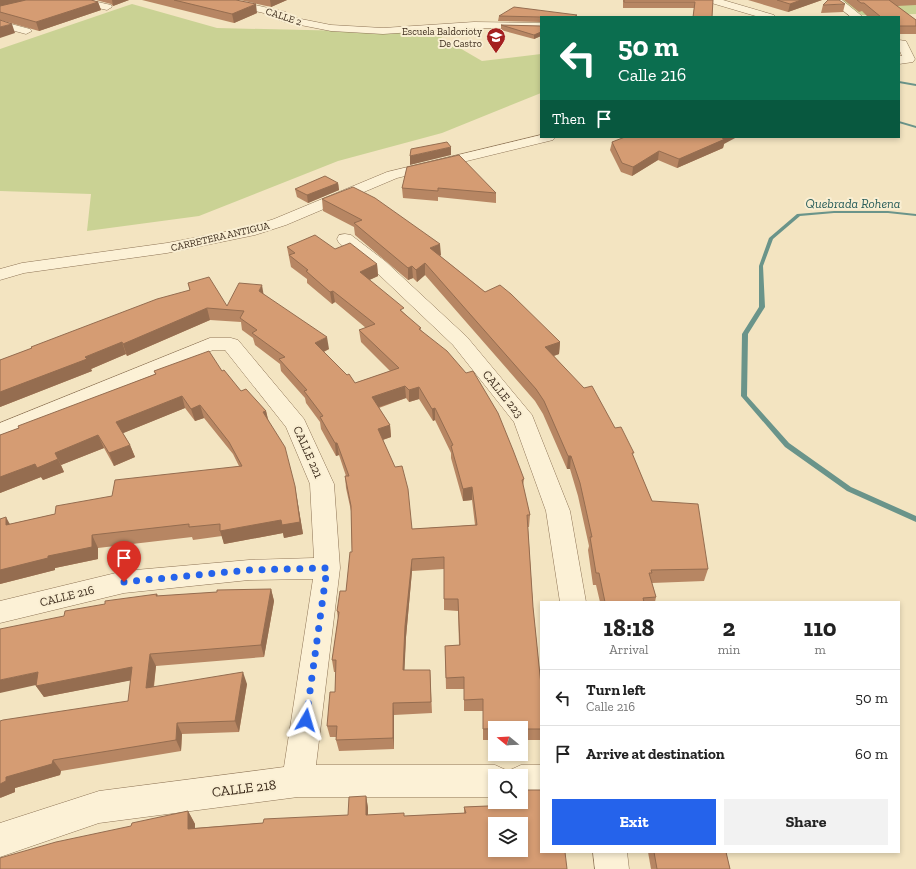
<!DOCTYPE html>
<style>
:root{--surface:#fff;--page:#f2f2f2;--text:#222;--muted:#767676;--line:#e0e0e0;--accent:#2563eb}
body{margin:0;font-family:"Zilla Slab",serif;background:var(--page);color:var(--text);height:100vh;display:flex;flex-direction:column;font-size:15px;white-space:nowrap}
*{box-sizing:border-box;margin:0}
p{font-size:13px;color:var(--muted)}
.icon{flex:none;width:22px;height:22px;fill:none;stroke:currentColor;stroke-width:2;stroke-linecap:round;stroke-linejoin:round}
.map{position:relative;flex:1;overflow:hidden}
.side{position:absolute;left:540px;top:601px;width:360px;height:252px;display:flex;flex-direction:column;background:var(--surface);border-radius:0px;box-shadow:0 2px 6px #0003}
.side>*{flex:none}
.top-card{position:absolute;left:540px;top:16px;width:360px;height:122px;border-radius:0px;box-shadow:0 2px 6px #0003;background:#0b6e4f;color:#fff;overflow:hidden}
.needle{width:26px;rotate:288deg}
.fabs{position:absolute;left:488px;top:721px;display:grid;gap:8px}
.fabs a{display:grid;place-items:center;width:40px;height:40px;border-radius:0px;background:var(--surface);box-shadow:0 2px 6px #0003;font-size:20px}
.pin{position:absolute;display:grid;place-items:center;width:34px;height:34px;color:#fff;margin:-41px -17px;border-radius:50% 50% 50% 0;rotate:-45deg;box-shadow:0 0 4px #0007}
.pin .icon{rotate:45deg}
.me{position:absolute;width:44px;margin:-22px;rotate:7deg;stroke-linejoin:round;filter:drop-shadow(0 0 3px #0008)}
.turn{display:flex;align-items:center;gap:14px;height:84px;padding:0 12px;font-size:18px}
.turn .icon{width:52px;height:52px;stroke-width:2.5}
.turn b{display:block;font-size:28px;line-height:34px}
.then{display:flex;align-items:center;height:38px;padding:0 12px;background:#0003;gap:8px;font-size:15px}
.eta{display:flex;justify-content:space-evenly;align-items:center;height:68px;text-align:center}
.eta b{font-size:24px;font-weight:800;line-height:28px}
.button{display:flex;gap:8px;margin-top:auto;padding:8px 12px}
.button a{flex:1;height:46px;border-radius:0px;background:var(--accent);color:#fff;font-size:16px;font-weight:800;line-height:46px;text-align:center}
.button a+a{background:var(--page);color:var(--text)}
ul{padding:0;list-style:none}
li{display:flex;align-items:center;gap:12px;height:56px;padding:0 12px;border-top:1px solid var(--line)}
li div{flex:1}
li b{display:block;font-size:15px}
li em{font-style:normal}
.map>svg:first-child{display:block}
</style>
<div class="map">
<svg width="916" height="869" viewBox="0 0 916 869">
<rect width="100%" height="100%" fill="#f3e4c1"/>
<g fill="#cad294">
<path d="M 839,0 L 916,0 L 916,14 L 862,15 Z"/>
<path d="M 132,4 L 217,28 L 434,33 L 482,61 L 541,54 L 541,93 L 442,133 L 338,161 L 199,216 L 87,231 L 91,194 L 0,191 L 0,49 Z"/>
</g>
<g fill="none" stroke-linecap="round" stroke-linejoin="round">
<g fill="#6a948a" fill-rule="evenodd">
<path d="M 899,81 L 916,84 L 916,86 L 899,83 Z"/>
<path d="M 899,121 L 916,126 L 916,128 L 899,123 Z"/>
<path d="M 834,211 L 888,211 L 916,214 L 916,216 L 888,213 L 834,213 L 800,216 L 773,239 L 763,266 L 765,307 L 748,334 L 747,396 L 789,443 L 851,487 L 916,516 L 916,522 L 847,491 L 785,447 L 741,396 L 742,334 L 759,307 L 759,266 L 769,238 L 797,214 Z"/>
</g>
<defs>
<g id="minor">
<path d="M 70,0 L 89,0 L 111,5 L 112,7 L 107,10 L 71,2 Z"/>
<path d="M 214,0 L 233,0 L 286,12 L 288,16 L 291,17 L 331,25 L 383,28 L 474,22 L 541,23 L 541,29 L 474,28 L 383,34 L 331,31 L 285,22 L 279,20 L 277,16 L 215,2 Z"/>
<path d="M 707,0 L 723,0 L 774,15 L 775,17 L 759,17 L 708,2 Z"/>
<path d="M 830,0 L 842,0 L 863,17 L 851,17 Z"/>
<path d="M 0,21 L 30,29 L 32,31 L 26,34 L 0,27 Z"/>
<path d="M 899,40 L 906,41 L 915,59 L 913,62 L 899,64 L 899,56 L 902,56 L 899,49 Z"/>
<path d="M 541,135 L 541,137 L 555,137 L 553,140 L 397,178 L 286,225 L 255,235 L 167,253 L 24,273 L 0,280 L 0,269 L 22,263 L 167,243 L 246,228 L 274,219 L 387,172 Z"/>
<path d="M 345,234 L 351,235 L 385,261 L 467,337 L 532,415 L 570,511 L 586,602 L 560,602 L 546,511 L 514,422 L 453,345 L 373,269 L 339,243 L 337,239 L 339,235 Z"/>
<path d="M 210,338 L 231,338 L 238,340 L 304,419 L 334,484 L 340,568 L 316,765 L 495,765 L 506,770 L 508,775 L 510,770 L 521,765 L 541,765 L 541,797 L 521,797 L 521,776 L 495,776 L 495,797 L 298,797 L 99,823 L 0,857 L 0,823 L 99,791 L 284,767 L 313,579 L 249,580 L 124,593 L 0,623 L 0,601 L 124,571 L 249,560 L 314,558 L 310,484 L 286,427 L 225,350 L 213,350 L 0,440 L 0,423 Z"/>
<path d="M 593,852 L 627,852 L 629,869 L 595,869 Z"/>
</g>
</defs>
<use href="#minor" stroke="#8e7456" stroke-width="1"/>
<use href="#minor" fill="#fcf1d6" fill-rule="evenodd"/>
</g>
<g fill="#b78663" fill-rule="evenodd">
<path d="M 0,0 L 98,2 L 101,10 L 39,31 L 0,20 Z"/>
<path d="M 96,0 L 129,0 L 113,6 L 111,4 Z"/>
<path d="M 142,0 L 236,0 L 257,13 L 234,23 Z"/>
<path d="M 240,0 L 287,0 L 271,7 Z"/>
<path d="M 623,0 L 713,0 L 712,17 L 693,17 L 694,8 L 623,8 Z"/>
<path d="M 748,0 L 822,0 L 788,12 Z"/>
<path d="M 844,0 L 916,0 L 916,5 L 897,6 L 916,20 L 916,34 L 899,34 L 899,17 L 868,17 L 862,11 L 859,12 Z"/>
<path d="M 845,4 L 843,12 L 821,13 L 823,5 Z"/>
<path d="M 577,15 L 577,17 L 541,17 L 541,22 L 498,21 L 499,16 Z"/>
<path d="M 501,25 L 541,26 L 541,36 L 534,39 L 501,30 Z"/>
<path d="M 612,142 L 724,144 L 723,148 L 677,168 L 658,160 L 632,176 L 621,172 L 610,150 Z"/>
<path d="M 407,167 L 496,193 L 496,203 L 438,197 L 438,201 L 403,198 L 402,188 Z"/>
<path d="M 338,183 L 339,190 L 308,203 L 297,197 L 295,189 Z"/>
<path d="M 322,199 L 441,255 L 440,256 L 485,292 L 560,342 L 559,354 L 554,356 L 615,428 L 633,456 L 652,501 L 708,569 L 704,581 L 652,583 L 656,597 L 655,602 L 600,602 L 596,585 L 593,585 L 588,550 L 589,546 L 578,496 L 570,469 L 567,469 L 543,414 L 535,401 L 425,275 L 417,282 L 413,278 L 408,280 L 355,235 L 354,227 L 323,211 Z"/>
<path d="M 287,247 L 335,249 L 377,264 L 378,276 L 369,280 L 404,313 L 421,330 L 524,479 L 523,486 L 530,515 L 529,527 L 528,527 L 533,607 L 541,685 L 541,740 L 521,740 L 521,728 L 495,728 L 495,740 L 483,740 L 483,711 L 464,711 L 464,689 L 446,689 L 445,646 L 459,645 L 458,611 L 444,610 L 444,569 L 412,571 L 406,637 L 404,670 L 430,670 L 432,713 L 394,715 L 394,749 L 339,751 L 336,740 L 336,737 L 330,737 L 327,726 L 335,692 L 336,672 L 334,672 L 332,660 L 338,619 L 337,611 L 346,591 L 352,552 L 351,511 L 346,488 L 345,476 L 346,476 L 339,455 L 336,456 L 321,429 L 320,422 L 306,403 L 305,398 L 281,371 L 280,364 L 255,345 L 253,338 L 242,330 L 241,322 L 210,320 L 127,356 L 126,354 L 91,369 L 92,371 L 0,407 L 0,360 L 190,290 L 188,283 L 227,306 L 264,295 L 329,349 L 324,352 L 355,383 L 390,371 L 361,342 L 359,330 L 366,328 L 335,302 L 332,304 L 307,283 L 307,279 L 291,267 ZM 406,398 L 409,402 L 419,399 L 433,421 L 435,420 L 451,453 L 451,458 L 463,501 L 472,500 L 475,525 L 412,529 L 383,440 L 391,437 L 390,425 L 379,408 Z"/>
<path d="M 154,371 L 222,371 L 241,391 L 266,411 L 268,419 L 297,499 L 303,534 L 284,538 L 283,533 L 224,544 L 222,536 L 193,540 L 192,537 L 98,548 L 98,559 L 55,568 L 55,570 L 0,584 L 0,519 L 10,524 L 55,514 L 112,496 L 239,466 L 233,454 L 204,418 L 195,421 L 185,408 L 123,433 L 130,445 L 135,457 L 114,466 L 104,448 L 61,465 L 64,472 L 43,480 L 41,477 L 0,493 L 0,435 L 19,428 L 155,374 Z"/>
<path d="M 271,589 L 274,601 L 264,657 L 156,666 L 154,687 L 247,684 L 239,732 L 182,734 L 181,751 L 61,771 L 60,775 L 15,788 L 15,792 L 0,798 L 128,701 L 131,680 L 44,697 L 36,686 L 36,685 L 64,616 L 157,594 L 158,596 Z"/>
<path d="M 366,796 L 368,808 L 368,815 L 405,816 L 464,813 L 464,807 L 509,805 L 509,802 L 521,802 L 567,869 L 131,826 L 188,811 L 195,824 L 195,828 L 263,823 L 348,815 Z"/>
<path d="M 648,852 L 726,852 L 730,869 L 651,869 Z"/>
</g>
<g fill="#956d50">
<path d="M 0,0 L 27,0 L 0,7 Z"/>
<path d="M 112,0 L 129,0 L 113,6 Z"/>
<path d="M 270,0 L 287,0 L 271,7 Z"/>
<path d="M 801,0 L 822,0 L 788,12 L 790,4 Z"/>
<path d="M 98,2 L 101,10 L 39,31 L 36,22 Z"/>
<path d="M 256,4 L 257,13 L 234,23 L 232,14 Z"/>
<path d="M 12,24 L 15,33 L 0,38 L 0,27 Z"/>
<path d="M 541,32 L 541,36 L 534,39 L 534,35 Z"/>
<path d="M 723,137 L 737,137 L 724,144 L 723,148 L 677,168 L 679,159 Z"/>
<path d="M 451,147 L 451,155 L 410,165 L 410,156 Z"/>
<path d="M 659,151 L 658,160 L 632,176 L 633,167 Z"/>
<path d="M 338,183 L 339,190 L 308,203 L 307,195 Z"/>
<path d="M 440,244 L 441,255 L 430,260 L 430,248 Z"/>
<path d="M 425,263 L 425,275 L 417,282 L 416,270 Z"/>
<path d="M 377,264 L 378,276 L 361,284 L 360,272 Z"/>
<path d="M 412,266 L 413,278 L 408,280 L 408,268 Z"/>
<path d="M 262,285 L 264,297 L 259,291 Z"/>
<path d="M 333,291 L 335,302 L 332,304 L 330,292 Z"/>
<path d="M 207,308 L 210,320 L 127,356 L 123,344 Z"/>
<path d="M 327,337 L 329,349 L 316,355 L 315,343 Z"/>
<path d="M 122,342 L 126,354 L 91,369 L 92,371 L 0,407 L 0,392 Z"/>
<path d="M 560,342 L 559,354 L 544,359 L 545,347 Z"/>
<path d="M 405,386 L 406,398 L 373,409 L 372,397 Z"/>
<path d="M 419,387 L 419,399 L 409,402 L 409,390 Z"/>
<path d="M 182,396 L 185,408 L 121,434 L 116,422 Z"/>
<path d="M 200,405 L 204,418 L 195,421 L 191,409 Z"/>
<path d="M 435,408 L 435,420 L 433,421 L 432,409 Z"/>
<path d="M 266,411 L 269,424 L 263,412 Z"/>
<path d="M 390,425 L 391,437 L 379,441 L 378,429 Z"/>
<path d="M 98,435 L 104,448 L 61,465 L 55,453 Z"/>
<path d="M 335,443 L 337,443 L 339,455 L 336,456 Z"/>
<path d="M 130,445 L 135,457 L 114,466 L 109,453 Z"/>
<path d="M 568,456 L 571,456 L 570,469 L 567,469 Z"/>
<path d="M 58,459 L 64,472 L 43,480 L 41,477 L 0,493 L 0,477 L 35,464 Z"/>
<path d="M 295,486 L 303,534 L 284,538 L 283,533 L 224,544 L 220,531 L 281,520 Z"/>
<path d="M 472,487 L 472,500 L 463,501 L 463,489 Z"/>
<path d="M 6,517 L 13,530 L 6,525 Z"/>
<path d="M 92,535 L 98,548 L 98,559 L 55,568 L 55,570 L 0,584 L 0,570 L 48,556 Z"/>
<path d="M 412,559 L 412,571 L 406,637 L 404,682 L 403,670 L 405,626 Z"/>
<path d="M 271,589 L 274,601 L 264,657 L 261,645 Z"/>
<path d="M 150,654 L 156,666 L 152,699 L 146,688 Z"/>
<path d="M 132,667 L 138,679 L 44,697 L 36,686 Z"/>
<path d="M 38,672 L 45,683 L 0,693 L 0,680 Z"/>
<path d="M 243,672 L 247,684 L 239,732 L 235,721 Z"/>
<path d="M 393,703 L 394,715 L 394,749 L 393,738 Z"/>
<path d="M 177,723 L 182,734 L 181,751 L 176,740 Z"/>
<path d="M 53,760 L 61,771 L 60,775 L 15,788 L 15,792 L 0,798 L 0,784 L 6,777 Z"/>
<path d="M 366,796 L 368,808 L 368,828 L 366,815 Z"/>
<path d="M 188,811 L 195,824 L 195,841 L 188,829 Z"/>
</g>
<g fill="#d59c73" stroke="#956d50" fill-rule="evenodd">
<path d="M 26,0 L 91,0 L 98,2 L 36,22 L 0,12 L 0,6 Z"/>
<path d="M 174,0 L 236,0 L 256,4 L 232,14 Z"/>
<path d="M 624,0 L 713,0 L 712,17 L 693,17 L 695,2 L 624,2 Z"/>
<path d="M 777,0 L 801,0 L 790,4 Z"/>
<path d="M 828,0 L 839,0 L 845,4 L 823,5 Z"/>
<path d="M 857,0 L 889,0 L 916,20 L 916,26 L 899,26 L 899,17 L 881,17 L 864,3 L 861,3 Z"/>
<path d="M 514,7 L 577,15 L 574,17 L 541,17 L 499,16 Z"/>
<path d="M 0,20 L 12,24 L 0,27 Z"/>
<path d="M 501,25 L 541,26 L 541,32 L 534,35 Z"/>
<path d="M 625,137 L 723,137 L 722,138 L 725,139 L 679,159 L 659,151 L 633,167 L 622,163 L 612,142 Z"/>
<path d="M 447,142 L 451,147 L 410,156 L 411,149 Z"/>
<path d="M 459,155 L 496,193 L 438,188 L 438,191 L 402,188 L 407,167 Z"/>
<path d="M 325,176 L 338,183 L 307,195 L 295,189 Z"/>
<path d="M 353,187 L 375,198 L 440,244 L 430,248 L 485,292 L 500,285 L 511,294 L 560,342 L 545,347 L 584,388 L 592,386 L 615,428 L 621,427 L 634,453 L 632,453 L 652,501 L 698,504 L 708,569 L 651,570 L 652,573 L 649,573 L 656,597 L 643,598 L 644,602 L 605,602 L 599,573 L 596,573 L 590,537 L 592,537 L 580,483 L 571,456 L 568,456 L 544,401 L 536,389 L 425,263 L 416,270 L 412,266 L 408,268 L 354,223 L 362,220 L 322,199 Z"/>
<path d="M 315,235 L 335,249 L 350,243 L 377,264 L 360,272 L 404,308 L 400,310 L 421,328 L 419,329 L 447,351 L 466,373 L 473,371 L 498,413 L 513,450 L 524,479 L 522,480 L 530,515 L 527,515 L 533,607 L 541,685 L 541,729 L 521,729 L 521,728 L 483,729 L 483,699 L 464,700 L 464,677 L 446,678 L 445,646 L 460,645 L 458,599 L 444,599 L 444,557 L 412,559 L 405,626 L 403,670 L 430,670 L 431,702 L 393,703 L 393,738 L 336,740 L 337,726 L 327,726 L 330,692 L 335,692 L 336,660 L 332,660 L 339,612 L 337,611 L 340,591 L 346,591 L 350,552 L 352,552 L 351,506 L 345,476 L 349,476 L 337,443 L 335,443 L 320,417 L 323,416 L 304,391 L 307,390 L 279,359 L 285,357 L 252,333 L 257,330 L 240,318 L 244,311 L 207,308 L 123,344 L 122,342 L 85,357 L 87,359 L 0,392 L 0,360 L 32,348 L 31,347 L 157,299 L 190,290 L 188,283 L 209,277 L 227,306 L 239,283 L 262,285 L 259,291 L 327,337 L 315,343 L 347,375 L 349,374 L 355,383 L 399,368 L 359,330 L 375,324 L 333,291 L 330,292 L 306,271 L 308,270 L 289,255 L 295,253 L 287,247 ZM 405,386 L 409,390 L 419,387 L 432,409 L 435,408 L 453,445 L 451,446 L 463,489 L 472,487 L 477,525 L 412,529 L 408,489 L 402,466 L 395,467 L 378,429 L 390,425 L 372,397 Z"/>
<path d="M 209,351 L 222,371 L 224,370 L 241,391 L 246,389 L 266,411 L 263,412 L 285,447 L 295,486 L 300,522 L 282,525 L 281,520 L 220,531 L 220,524 L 189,527 L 189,524 L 92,535 L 92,547 L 48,556 L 48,558 L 0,570 L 0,519 L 6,517 L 6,525 L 55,514 L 56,506 L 112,496 L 115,480 L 242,466 L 229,442 L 200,405 L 191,409 L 182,396 L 116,422 L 130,445 L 109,453 L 98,435 L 55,453 L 58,459 L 37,468 L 35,464 L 0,477 L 0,435 L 19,428 L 18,426 L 156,374 L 154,371 Z"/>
<path d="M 271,589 L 261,645 L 150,654 L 146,688 L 243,672 L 235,721 L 177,723 L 176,740 L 53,760 L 52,764 L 6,777 L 6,781 L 0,784 L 0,721 L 3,720 L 128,701 L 132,667 L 36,686 L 38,672 L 0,680 L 0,629 L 64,616 L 65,611 L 105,604 L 105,601 L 157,594 L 156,596 L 217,592 L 217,590 Z"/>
<path d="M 521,790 L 541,790 L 541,852 L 565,852 L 567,869 L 0,869 L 0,858 L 56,842 L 131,826 L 132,823 L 188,811 L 188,829 L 263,823 L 264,819 L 348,815 L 349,797 L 366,796 L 366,815 L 404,813 L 404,816 L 466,813 L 464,807 L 511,805 L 511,802 L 521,802 ZM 495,824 L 521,824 L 521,850 L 495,850 Z"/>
<path d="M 654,852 L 726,852 L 730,869 L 657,869 Z"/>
</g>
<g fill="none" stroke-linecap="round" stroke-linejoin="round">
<path stroke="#2563eb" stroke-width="7" stroke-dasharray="0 12.6" d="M 124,582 L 249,570 L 327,568 L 306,720"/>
</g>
<defs>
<symbol id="school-pin" viewBox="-11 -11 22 30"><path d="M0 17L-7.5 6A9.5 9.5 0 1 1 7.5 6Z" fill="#a42020" stroke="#f9eed2"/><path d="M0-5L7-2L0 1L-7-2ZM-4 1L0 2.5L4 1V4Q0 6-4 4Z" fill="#fff"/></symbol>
</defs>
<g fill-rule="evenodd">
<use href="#school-pin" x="485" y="26" width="22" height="30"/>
</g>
<g text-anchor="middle" stroke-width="4" stroke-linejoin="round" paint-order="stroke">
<g font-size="10" fill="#3d2c1c" stroke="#f9eed2">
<text transform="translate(284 16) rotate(18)" y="4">CALLE 2</text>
<text transform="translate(220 236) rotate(-13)" y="4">CARRETERA ANTIGUA</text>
</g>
<g font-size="10" fill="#3d2c1c" stroke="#f9eed2" text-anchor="end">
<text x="482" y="35">Escuela Baldorioty<tspan x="482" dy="12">De Castro</tspan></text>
</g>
<g font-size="12" fill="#3d2c1c" stroke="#f9eed2">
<text transform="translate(503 394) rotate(51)" y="4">CALLE 223</text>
<text transform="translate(308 452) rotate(66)" y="4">CALLE 221</text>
<text transform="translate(67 596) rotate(-14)" y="4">CALLE 216</text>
</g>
<g font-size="13" font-style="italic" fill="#2a5e5b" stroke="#f9eed2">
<text x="853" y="208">Quebrada Rohena</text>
</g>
<g font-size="14" fill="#3d2c1c" stroke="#f9eed2">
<text transform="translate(244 788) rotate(-7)" y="5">CALLE 218</text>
</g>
</g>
</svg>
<div class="fabs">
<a><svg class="needle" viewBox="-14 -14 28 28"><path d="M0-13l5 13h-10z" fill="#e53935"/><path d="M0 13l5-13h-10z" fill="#767676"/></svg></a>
<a><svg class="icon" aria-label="search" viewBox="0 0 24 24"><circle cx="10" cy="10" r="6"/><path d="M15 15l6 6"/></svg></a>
<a><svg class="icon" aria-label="layers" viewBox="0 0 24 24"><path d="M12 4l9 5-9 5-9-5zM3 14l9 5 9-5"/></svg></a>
</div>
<div class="pin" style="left:124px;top:582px;background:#d93025"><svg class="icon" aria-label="arrive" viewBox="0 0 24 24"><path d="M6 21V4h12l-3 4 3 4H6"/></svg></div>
<svg class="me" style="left:306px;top:720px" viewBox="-20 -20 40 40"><path d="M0-17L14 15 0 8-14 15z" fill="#2563eb" stroke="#fff" stroke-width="4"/></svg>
<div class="top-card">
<div class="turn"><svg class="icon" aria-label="left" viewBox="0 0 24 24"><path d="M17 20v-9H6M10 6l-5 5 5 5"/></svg><div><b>50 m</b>Calle 216</div></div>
<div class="then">Then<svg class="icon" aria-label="arrive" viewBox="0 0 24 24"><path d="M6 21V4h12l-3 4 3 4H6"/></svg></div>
</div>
<section class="side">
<div class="eta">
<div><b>18:18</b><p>Arrival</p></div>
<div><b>2</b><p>min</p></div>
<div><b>110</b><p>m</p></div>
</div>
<ul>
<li><svg class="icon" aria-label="left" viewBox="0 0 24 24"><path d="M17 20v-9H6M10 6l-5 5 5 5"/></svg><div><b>Turn left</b><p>Calle 216</p></div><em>50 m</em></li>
<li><svg class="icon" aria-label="arrive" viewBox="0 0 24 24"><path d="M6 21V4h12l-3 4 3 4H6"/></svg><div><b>Arrive at destination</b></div><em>60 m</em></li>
</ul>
<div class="button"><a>Exit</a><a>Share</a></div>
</section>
</div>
